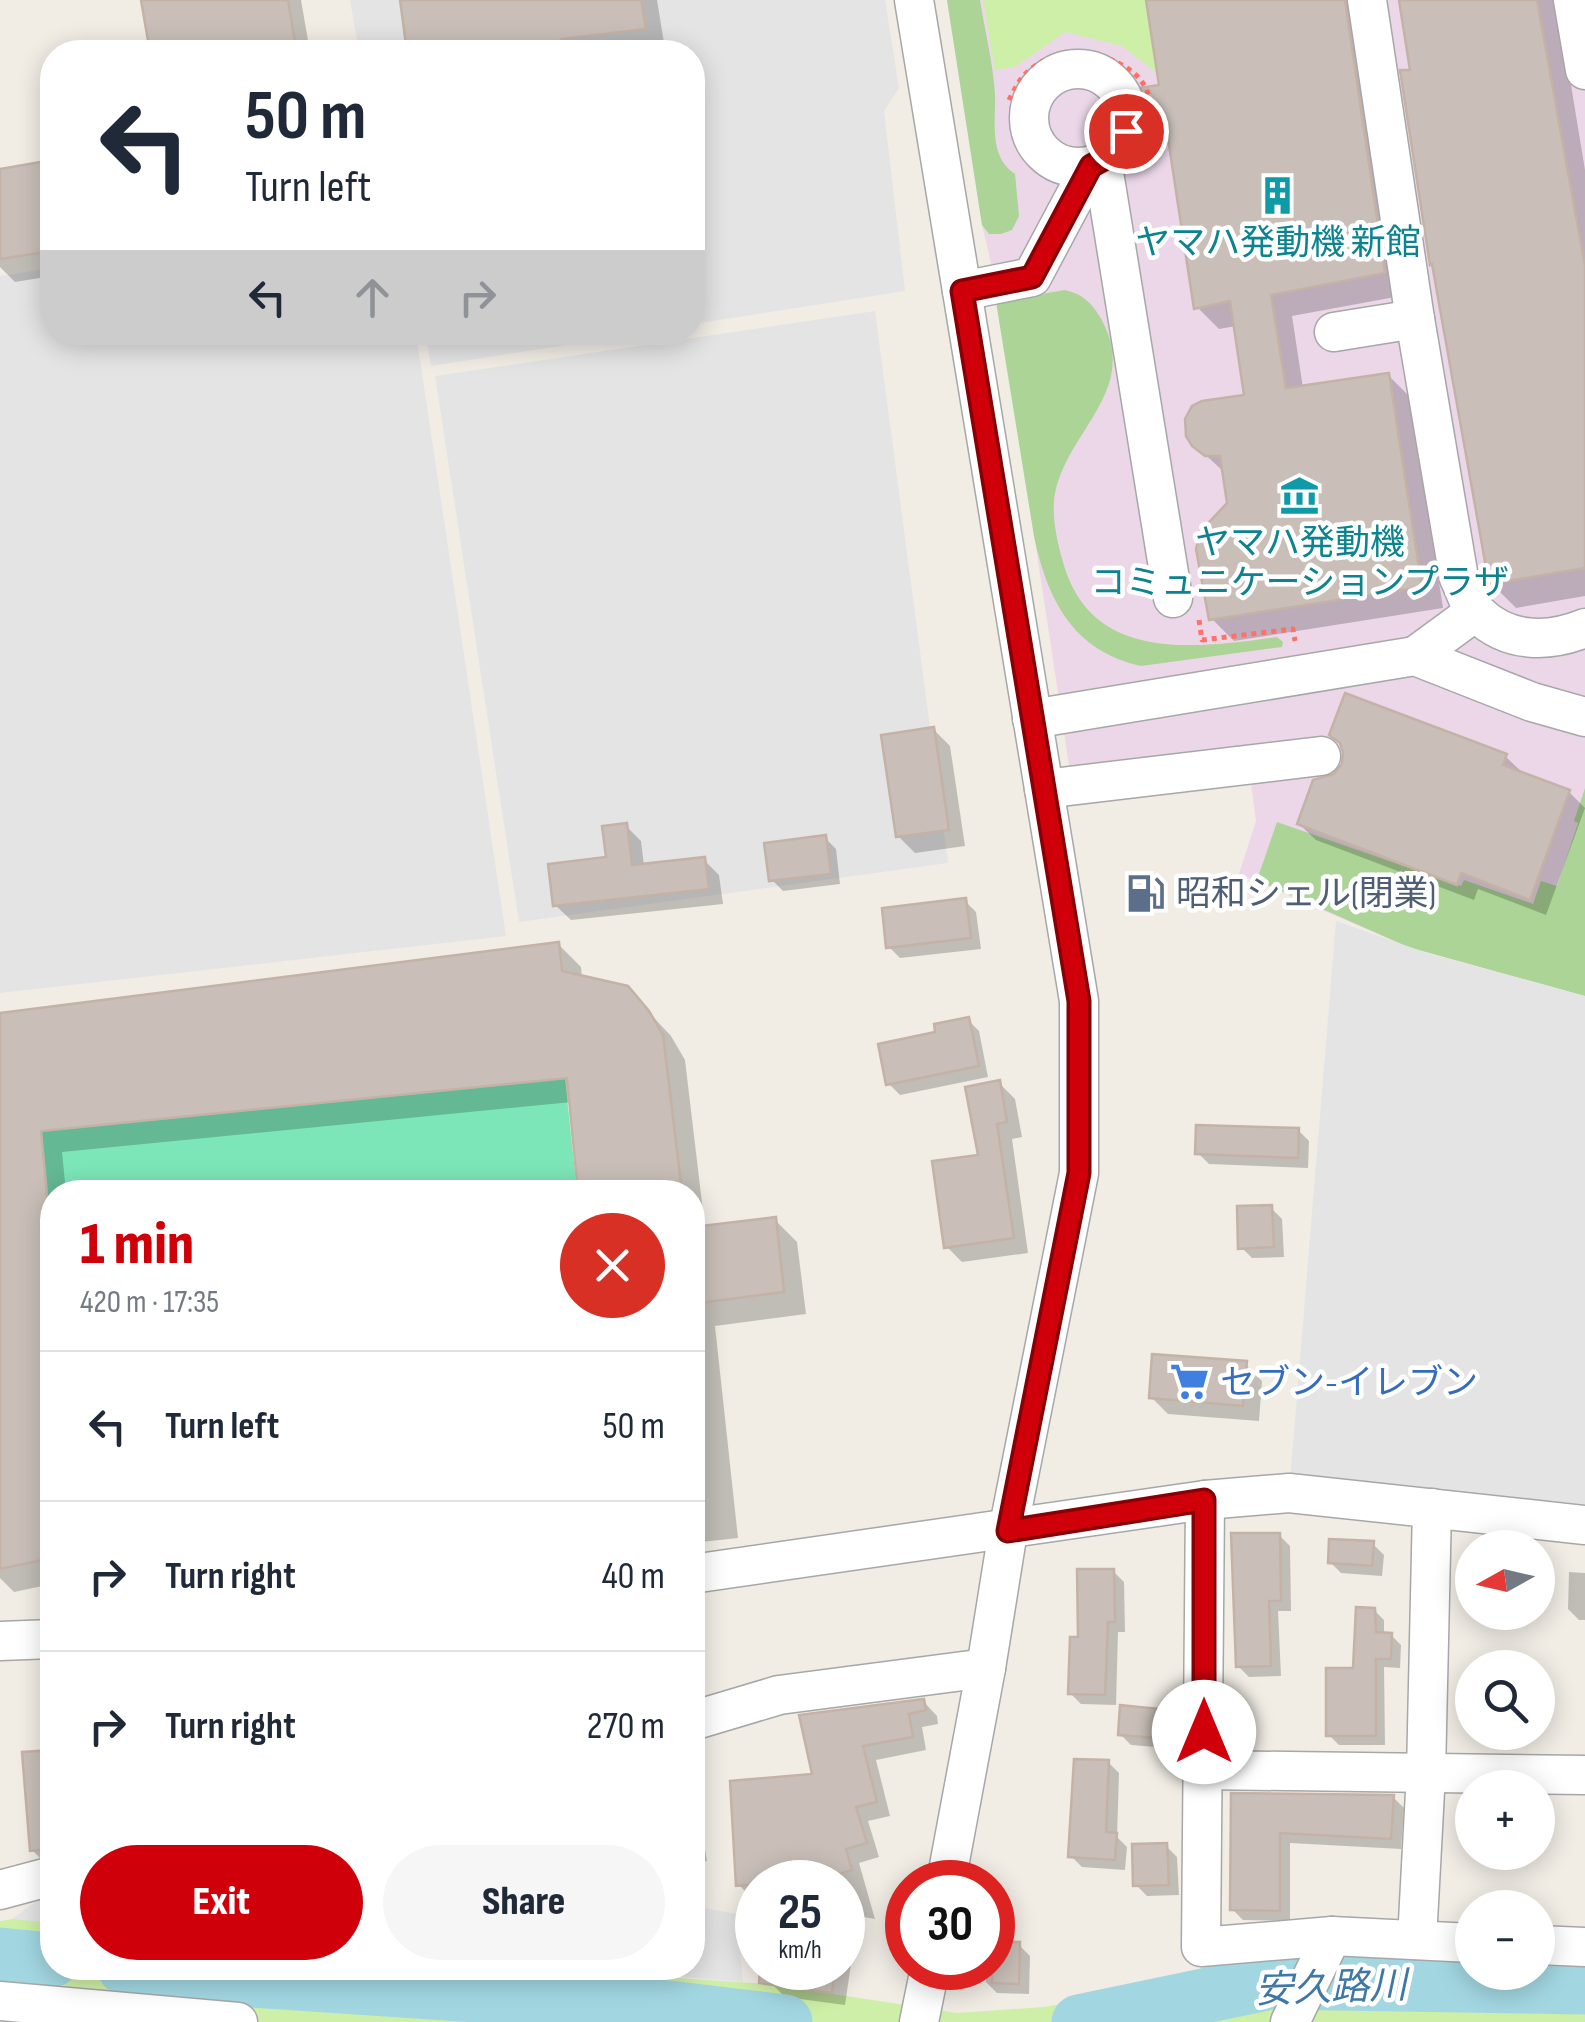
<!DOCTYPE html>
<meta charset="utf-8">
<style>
:root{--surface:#fff;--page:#f6f6f7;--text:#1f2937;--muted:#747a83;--line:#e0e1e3;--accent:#cf000a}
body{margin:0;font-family:"Sofia Sans Condensed","Noto Sans JP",sans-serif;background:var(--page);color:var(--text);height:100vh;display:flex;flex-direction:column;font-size:38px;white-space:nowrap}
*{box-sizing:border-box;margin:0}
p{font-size:32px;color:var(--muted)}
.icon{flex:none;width:55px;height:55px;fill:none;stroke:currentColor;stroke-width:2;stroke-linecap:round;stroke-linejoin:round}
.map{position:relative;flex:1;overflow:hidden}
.sheet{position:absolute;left:40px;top:1180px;width:665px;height:800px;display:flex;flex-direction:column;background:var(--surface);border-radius:40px;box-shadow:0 5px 25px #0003}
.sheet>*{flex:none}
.hud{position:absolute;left:40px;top:40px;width:665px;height:305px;border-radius:40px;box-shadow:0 5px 25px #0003;background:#fff;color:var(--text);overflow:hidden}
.needle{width:65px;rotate:262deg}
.tools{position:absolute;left:1455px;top:1530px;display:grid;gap:20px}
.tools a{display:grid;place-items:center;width:100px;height:100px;border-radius:50%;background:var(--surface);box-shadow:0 5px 25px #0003;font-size:50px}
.speed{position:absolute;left:735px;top:1860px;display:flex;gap:20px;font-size:50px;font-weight:700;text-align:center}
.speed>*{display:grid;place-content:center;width:130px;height:130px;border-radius:50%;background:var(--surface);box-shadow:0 5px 25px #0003;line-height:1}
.speed small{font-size:25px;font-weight:400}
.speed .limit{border:15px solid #d22;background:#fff;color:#111}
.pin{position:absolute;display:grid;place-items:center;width:85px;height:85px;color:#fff;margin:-42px;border:5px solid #fff;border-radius:50%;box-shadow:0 2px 10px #0007}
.me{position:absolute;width:110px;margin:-55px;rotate:0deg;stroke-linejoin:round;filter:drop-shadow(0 0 8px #0008)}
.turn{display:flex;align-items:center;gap:35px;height:210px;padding:0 40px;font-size:45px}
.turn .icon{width:130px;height:130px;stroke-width:2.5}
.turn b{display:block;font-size:70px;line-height:85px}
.lanes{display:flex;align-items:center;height:95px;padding:0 40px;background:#0003;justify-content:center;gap:50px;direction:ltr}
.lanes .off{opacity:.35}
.round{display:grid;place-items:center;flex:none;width:105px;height:105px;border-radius:52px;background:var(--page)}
.headline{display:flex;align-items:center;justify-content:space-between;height:170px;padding:0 40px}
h1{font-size:60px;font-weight:800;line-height:75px;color:var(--accent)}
.cta{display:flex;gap:20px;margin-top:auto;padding:20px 40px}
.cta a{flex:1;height:115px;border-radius:60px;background:var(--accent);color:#fff;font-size:40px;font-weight:800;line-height:115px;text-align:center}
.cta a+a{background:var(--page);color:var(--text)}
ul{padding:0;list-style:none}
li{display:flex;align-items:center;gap:30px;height:150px;padding:0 40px;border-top:2px solid var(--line)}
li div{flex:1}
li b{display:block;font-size:38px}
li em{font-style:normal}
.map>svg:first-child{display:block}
</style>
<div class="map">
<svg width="1585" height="2022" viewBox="0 0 1585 2022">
<rect width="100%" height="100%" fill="#f1ede5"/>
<path fill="#ebd7e8" d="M 947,0 L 1585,0 L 1585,996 L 1408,947 L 1239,874 L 1256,821 L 1251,784 L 1072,806 L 1072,785 L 996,284 L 982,225 Z"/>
<g fill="#ceefa7">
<path d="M 983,0 L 1145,0 L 1158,74 L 1122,46 L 1065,32 L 1015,67 L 995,70 Z"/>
<path d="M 27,1917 L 52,1920 L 52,1968 L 524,1968 L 768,1984 L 957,2013 L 1044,2007 L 1134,1991 L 1198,1970 L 1236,1944 L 1472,1942 L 1472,1972 L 1538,1972 L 1538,1944 L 1585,1946 L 1585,2022 L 232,2022 L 0,2001 L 0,1921 Z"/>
</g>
<g fill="#acd497">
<path d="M 947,0 L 980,0 C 985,31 993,63 995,94 C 996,121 988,156 1015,174 L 1019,216 L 1012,230 L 1001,234 L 989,234 L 982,225 Z"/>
<path d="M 1065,290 C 1082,294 1091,302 1100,317 C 1142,389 1068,429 1055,493 C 1051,515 1057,541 1063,562 C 1091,664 1196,648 1277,637 L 1283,642 L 1282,647 L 1141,666 C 1073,651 1047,599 1034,536 L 996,302 Z"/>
<path d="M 1585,788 L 1585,996 L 1408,947 L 1257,880 L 1277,822 L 1461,886 L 1464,880 L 1533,904 L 1541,881 L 1557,886 L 1578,823 L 1574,821 Z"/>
</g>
<path fill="#7de6b9" d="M 565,1078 L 577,1192 L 52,1192 L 52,1248 L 41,1131 Z"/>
<g fill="#e4e4e4">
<path d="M 350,0 L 885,0 L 899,88 L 884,111 L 905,291 L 693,324 L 692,52 L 359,52 Z"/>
<path d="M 52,268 L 52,332 L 416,333 L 506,936 L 0,993 L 0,276 Z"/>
<path d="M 875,311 L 948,863 L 519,922 L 435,376 Z"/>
<path d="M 425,333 L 425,332 L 644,333 L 431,366 Z"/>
<path d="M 1336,921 L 1427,953 L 1585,996 L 1585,1519 L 1289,1493 Z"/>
<path d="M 52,1890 L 52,1923 L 12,1919 Z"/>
<path d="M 693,1906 L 737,1914 L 743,1982 L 572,1968 L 692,1968 Z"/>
</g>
<g fill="#0003">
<path d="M 144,0 L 301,0 L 310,52 L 152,52 Z"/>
<path d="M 402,0 L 657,0 L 665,49 L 632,52 L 409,52 Z"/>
<path d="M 1149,0 L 1363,0 L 1406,295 L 1292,316 L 1303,388 L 1388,375 L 1410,397 L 1443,608 L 1234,641 L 1212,619 L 1230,504 L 1225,473 L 1194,444 L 1247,397 L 1236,326 L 1219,329 L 1197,307 L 1171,143 L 1129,150 L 1107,128 L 1162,87 Z"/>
<path d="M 1402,0 L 1557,0 L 1585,170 L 1585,596 L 1516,608 L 1491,583 Z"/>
<path d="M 52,163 L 52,276 L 15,282 L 0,267 L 0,171 Z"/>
<path d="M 933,729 L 950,746 L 965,846 L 915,853 L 898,836 Z"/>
<path d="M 1506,757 L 1523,773 L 1569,792 L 1585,808 L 1546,915 L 1478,889 L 1474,900 L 1316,840 L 1299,824 Z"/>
<path d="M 626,826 L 641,841 L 644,866 L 704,860 L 719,875 L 723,904 L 571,920 L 555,905 L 609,859 Z"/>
<path d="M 825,838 L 836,849 L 840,884 L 783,891 L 772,880 Z"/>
<path d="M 965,901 L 976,912 L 981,949 L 900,958 L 889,947 Z"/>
<path d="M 558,944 L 581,967 L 582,978 L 626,988 L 671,1036 L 685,1060 L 705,1228 L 775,1220 L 797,1242 L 806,1314 L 715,1326 L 738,1538 L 692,1543 L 692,1192 L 580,1192 L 572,1102 L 62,1152 L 66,1192 L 52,1192 L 52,1584 L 14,1592 L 0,1578 L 0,1015 Z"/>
<path d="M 968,1020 L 979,1031 L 988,1077 L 900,1095 L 889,1084 L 938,1034 Z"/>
<path d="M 999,1083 L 1015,1099 L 1022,1137 L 1012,1139 L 1028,1253 L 962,1262 L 946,1246 L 981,1157 Z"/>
<path d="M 1298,1130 L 1309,1141 L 1308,1168 L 1209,1164 L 1198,1153 Z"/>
<path d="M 1271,1208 L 1282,1219 L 1284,1257 L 1252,1258 L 1241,1247 Z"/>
<path d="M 1245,1364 L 1262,1381 L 1259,1421 L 1168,1414 L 1151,1397 Z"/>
<path d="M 1279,1535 L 1290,1546 L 1291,1611 L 1278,1611 L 1281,1676 L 1249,1677 L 1238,1666 Z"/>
<path d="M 1373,1544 L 1384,1555 L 1382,1576 L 1341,1573 L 1330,1562 Z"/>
<path d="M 1113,1571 L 1124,1582 L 1125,1632 L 1118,1632 L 1116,1705 L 1081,1704 L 1070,1693 L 1080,1640 Z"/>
<path d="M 1569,1572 L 1585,1573 L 1585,1620 L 1579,1620 L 1568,1609 Z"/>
<path d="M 1374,1610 L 1384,1620 L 1384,1635 L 1391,1635 L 1401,1645 L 1400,1668 L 1384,1667 L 1385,1745 L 1339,1745 L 1329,1735 Z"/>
<path d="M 923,1701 L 937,1716 L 938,1724 L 922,1727 L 926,1750 L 876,1760 L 890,1816 L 868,1821 L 879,1857 L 859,1863 L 875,1919 L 858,1916 L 845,2005 L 785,1997 L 771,1983 L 773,1968 L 842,1968 L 842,1882 L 758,1882 L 758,1899 L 753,1899 L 739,1885 L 815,1776 Z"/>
<path d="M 1159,1711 L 1170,1722 L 1168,1748 L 1131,1745 L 1120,1734 Z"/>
<path d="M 52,1752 L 52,1867 L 49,1867 L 32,1850 L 25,1755 Z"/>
<path d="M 1108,1762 L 1119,1773 L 1117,1837 L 1127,1847 L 1125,1870 L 1082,1867 L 1071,1856 Z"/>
<path d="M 692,1774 L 707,1861 L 692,1863 Z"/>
<path d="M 1233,1795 L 1393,1797 L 1404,1808 L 1401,1849 L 1290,1843 L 1290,1921 L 1243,1920 L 1232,1909 Z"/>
<path d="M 1166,1846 L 1177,1857 L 1179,1895 L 1147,1896 L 1136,1885 Z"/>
<path d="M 1019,1945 L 1030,1956 L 1029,1994 L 997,1993 L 986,1982 L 986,1968 L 992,1968 Z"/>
</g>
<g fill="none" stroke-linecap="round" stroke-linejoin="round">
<g stroke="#a2d7e2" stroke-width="55">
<path d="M 0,1955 L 52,1960"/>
<path d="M 125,1968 L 253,1980 L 669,2008 L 785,2022"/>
<path d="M 1079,2022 L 1271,1982 L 1585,1987"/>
</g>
</g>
<g fill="#c9bfb8" stroke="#c4b2a6" stroke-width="2.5">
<path d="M 141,0 L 288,0 L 296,47 L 263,52 L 150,52 Z"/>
<path d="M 400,0 L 641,0 L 646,29 L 561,39 L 562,52 L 407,52 Z"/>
<path d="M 1146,0 L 1345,0 L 1385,273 L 1271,295 L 1286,388 L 1389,373 L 1422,587 L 1209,620 L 1196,549 L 1201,531 L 1227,503 L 1220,456 L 1205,456 L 1192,446 L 1186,436 L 1185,419 L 1192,406 L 1202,401 L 1244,395 L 1230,301 L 1194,309 L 1165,119 L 1105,130 L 1100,94 L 1159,85 Z"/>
<path d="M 1399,0 L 1537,0 L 1585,266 L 1585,568 L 1489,584 L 1432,264 L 1430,265 L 1400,70 L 1410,70 Z"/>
<path d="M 52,160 L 52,251 L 0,259 L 0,169 Z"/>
<path d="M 1345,693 L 1507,754 L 1503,765 L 1570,790 L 1530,900 L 1461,873 L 1457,885 L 1297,824 L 1313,780 L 1334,774 L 1342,764 L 1343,752 L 1340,743 L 1329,735 Z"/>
<path d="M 934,727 L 949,830 L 896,837 L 881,735 Z"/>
<path d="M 627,823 L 632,865 L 705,857 L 709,889 L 553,906 L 548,864 L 606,857 L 602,826 Z"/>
<path d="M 826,835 L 831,874 L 769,881 L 764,843 Z"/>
<path d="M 966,898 L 971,938 L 886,948 L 882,908 Z"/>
<path d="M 559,942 L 562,971 L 628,986 L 649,1011 L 663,1035 L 682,1192 L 578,1192 L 567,1078 L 41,1131 L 52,1248 L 52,1558 L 0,1569 L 0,1013 Z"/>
<path d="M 969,1017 L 979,1066 L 886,1085 L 878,1044 L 935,1032 L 934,1024 Z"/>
<path d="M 1000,1080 L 1007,1122 L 997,1124 L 1014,1238 L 944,1248 L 932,1161 L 978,1155 L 965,1087 Z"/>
<path d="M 1196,1125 L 1299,1128 L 1298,1158 L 1195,1154 Z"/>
<path d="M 1272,1205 L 1274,1247 L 1238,1249 L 1237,1206 Z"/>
<path d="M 776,1217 L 784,1292 L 692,1304 L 692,1227 Z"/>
<path d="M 1152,1354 L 1247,1361 L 1243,1406 L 1149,1398 Z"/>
<path d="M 1231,1533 L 1280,1533 L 1281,1601 L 1269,1601 L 1271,1666 L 1236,1667 Z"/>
<path d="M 1329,1539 L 1374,1541 L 1372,1566 L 1328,1563 Z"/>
<path d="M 1077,1569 L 1114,1569 L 1115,1622 L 1108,1622 L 1105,1695 L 1068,1694 L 1070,1637 L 1078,1637 Z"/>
<path d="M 1356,1607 L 1375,1608 L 1376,1632 L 1392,1633 L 1391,1659 L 1376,1659 L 1376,1736 L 1326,1736 L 1326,1668 L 1353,1668 Z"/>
<path d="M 924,1699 L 926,1710 L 909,1714 L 913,1737 L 863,1746 L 877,1802 L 856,1807 L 867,1843 L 846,1849 L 852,1870 L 830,1877 L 736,1886 L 730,1781 L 812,1774 L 799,1715 Z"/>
<path d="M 1120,1705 L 1160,1709 L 1158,1738 L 1118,1735 Z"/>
<path d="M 52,1750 L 52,1849 L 30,1851 L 22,1752 Z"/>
<path d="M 1074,1759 L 1109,1760 L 1106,1832 L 1117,1833 L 1115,1860 L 1068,1857 Z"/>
<path d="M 1231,1793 L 1394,1795 L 1391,1839 L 1280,1833 L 1280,1911 L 1230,1910 Z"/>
<path d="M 1167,1843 L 1169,1885 L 1133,1886 L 1132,1844 Z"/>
<path d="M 992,1941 L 1020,1942 L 1019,1984 L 992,1983 Z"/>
<path d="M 760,1968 L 835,1968 L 832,1993 L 759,1983 Z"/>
</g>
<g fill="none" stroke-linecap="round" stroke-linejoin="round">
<defs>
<g id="minor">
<path d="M 914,0 L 1079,1001 L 1079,1173 L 1008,1531 L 986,1668 L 946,1882"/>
<path d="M 1367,0 L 1415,319"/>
<path d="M 1573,0 L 1585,70"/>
<circle cx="1078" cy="118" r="49"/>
<path d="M 1102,160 L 1173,598"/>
<path d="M 962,291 L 1032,277 L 1091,166"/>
<path d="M 1334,332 L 1415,319 L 1459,578 C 1465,590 1469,606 1478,614 C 1508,643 1548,643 1585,628"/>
<path d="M 1415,656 L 1475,612"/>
<path d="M 1032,719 L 1415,656 L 1532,702 L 1585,717"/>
<path d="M 1044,789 L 1321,756"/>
<path d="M 1205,1500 L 1201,1947 L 1332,1936 L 1472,1943"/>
<path d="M 692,1574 L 1205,1500 L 1289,1493 L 1585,1525"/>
<path d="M 0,1641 L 52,1639"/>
<path d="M 692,1721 L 779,1695 L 986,1668"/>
<path d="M 1205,1770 L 1585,1775"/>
<path d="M 0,1890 L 52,1876"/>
<path d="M 1417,1940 L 1426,1773 L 1432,1508"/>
<path d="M 1538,1945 L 1585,1947"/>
<path d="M 0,2001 L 238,2022"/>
<path d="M 919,2022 L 930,1968"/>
<path d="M 1290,2022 L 1332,1936"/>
</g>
</defs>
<use href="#minor" stroke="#a7a7a7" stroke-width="41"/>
<g stroke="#ff7168" stroke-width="5" stroke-dasharray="5 5" stroke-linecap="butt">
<path d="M 1009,100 C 1015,88 1021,76 1032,68 C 1067,40 1151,55 1151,110 C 1151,125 1143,142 1136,155"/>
<path d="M 1199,620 L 1202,640 L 1293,629 L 1295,641"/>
</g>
<use href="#minor" stroke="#fff" stroke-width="38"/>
</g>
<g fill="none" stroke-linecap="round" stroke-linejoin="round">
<defs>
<path id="route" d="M 1126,131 L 1113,154 L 1091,166 L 1032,277 L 962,291 L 1079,1001 L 1079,1173 L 1008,1531 L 1204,1500 L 1204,1732"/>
</defs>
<use href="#route" stroke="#870006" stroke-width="25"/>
<use href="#route" stroke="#cf000a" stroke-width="18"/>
</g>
<defs>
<symbol id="building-bare" viewBox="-9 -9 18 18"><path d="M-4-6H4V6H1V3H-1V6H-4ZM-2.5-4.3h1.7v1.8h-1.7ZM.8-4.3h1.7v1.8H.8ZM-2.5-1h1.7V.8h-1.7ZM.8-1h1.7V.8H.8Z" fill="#0f9aa8" stroke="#fff" stroke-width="2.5" paint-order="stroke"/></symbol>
<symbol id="museum-bare" viewBox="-9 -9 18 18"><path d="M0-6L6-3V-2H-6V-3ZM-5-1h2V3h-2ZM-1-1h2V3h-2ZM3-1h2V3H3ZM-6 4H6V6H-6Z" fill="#0f9aa8" stroke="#fff" stroke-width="2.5" paint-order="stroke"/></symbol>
<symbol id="fuel-bare" viewBox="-9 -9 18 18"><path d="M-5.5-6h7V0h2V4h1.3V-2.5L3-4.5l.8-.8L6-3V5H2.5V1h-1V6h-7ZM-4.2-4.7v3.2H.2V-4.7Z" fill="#5c6f8a" stroke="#fff" stroke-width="2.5" paint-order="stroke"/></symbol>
<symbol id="supermarket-bare" viewBox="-9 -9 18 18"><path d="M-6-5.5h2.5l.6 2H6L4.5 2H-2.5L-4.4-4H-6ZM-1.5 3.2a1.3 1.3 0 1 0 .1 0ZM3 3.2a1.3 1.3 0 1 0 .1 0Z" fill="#3f7fe0" stroke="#fff" stroke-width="2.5" paint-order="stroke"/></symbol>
</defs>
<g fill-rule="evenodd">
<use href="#building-bare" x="1250" y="168" width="55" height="55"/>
<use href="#museum-bare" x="1272" y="468" width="55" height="55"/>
<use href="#fuel-bare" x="1118" y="866" width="55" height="55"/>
<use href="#supermarket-bare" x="1162" y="1354" width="55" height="55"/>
</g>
<g text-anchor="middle" stroke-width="9" stroke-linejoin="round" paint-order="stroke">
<g font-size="35" fill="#0d838f" stroke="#fff">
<text x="1278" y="254">ヤマハ発動機 新館</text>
<text x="1300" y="554">ヤマハ発動機<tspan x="1300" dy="40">コミュニケーションプラザ</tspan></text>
</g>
<g font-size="35" fill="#4e5e75" stroke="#fff" text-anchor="start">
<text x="1176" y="905">昭和シェル(閉業)</text>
</g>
<g font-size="35" fill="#366cbe" stroke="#fff" text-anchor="start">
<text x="1220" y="1394">セブン-イレブン</text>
</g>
<g font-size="38" font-style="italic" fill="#3e78a7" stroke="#fff">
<text transform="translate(1331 1987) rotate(-2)" y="13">安久路川</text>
</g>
</g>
</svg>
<div class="tools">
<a><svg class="needle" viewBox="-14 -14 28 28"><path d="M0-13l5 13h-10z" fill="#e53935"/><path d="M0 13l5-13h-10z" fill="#747a83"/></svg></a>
<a><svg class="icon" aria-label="search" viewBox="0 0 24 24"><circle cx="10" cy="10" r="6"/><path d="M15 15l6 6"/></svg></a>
<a>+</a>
<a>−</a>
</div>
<div class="speed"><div>25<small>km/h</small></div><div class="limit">30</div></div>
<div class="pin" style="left:1126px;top:131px;background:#d93025"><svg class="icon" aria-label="arrive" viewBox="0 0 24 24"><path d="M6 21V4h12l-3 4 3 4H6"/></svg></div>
<svg class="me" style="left:1204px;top:1732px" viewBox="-20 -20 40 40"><circle r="19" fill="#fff"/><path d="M0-13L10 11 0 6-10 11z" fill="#cf000a"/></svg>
<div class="hud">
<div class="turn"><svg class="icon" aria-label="left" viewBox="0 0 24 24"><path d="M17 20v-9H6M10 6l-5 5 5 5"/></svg><div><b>50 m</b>Turn left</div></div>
<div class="lanes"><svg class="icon" aria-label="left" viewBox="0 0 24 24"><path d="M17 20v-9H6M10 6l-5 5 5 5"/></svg><svg class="icon off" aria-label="ahead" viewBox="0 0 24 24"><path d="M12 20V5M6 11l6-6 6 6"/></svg><svg class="icon off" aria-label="right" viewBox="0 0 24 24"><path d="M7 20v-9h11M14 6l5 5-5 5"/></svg></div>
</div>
<section class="sheet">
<div class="headline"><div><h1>1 min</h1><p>420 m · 17:35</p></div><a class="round" style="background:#d93025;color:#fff"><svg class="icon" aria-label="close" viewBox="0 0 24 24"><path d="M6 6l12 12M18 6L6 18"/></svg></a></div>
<ul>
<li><svg class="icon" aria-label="left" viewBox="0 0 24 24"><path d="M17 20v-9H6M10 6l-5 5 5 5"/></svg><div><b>Turn left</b></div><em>50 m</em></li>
<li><svg class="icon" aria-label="right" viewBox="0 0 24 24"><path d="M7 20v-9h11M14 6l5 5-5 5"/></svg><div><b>Turn right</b></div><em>40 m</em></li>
<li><svg class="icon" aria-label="right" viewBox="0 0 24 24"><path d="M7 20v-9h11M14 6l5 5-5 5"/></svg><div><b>Turn right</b></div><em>270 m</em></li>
</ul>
<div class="cta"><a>Exit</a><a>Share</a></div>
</section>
</div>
